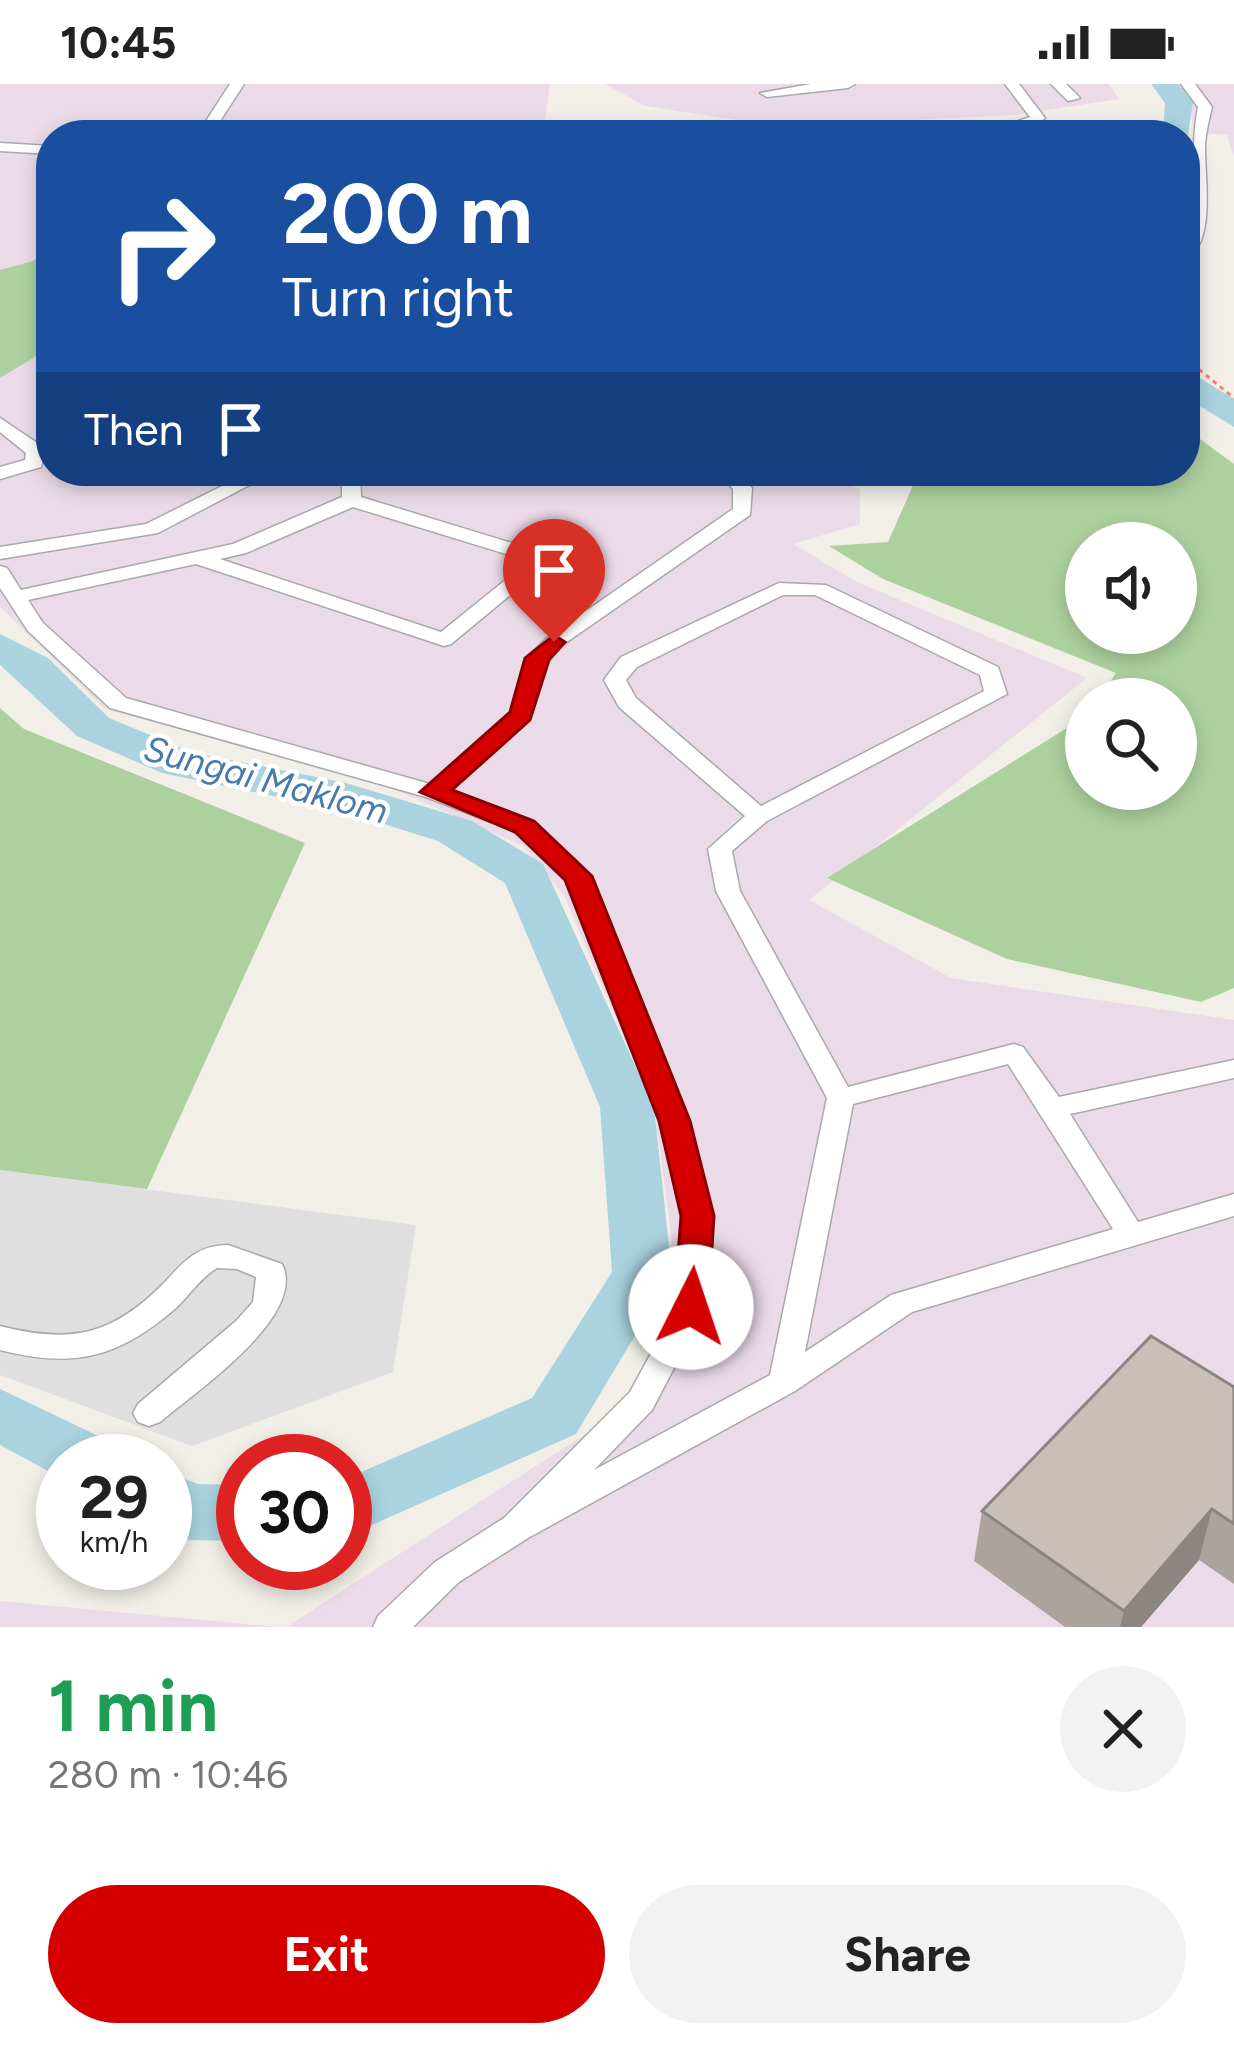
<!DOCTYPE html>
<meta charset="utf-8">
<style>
:root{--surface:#fff;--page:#f2f2f2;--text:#222;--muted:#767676;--accent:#d40000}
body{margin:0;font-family:Figtree,sans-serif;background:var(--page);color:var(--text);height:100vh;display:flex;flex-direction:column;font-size:45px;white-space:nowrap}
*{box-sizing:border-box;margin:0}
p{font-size:39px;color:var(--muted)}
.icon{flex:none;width:66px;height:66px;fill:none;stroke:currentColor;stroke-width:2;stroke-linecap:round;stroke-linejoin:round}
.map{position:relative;height:1543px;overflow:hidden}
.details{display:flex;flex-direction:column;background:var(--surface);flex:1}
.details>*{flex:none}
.guide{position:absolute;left:36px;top:36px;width:1164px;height:366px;border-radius:48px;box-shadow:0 6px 18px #0003;background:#1a4fa0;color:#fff;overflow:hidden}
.controls{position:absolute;left:1065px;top:438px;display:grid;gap:24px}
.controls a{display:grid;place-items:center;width:132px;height:132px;border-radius:50%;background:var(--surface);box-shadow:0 6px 18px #0003;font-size:60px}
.speed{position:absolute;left:36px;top:1350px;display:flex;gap:24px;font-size:60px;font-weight:700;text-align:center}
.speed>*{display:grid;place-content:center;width:156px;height:156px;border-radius:50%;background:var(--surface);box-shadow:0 6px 18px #0003;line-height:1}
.speed small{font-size:30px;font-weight:400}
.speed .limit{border:18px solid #d22;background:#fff;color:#111}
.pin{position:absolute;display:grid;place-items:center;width:102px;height:102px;color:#fff;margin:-123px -51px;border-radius:50% 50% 50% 0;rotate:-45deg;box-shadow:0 0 12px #0007}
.pin .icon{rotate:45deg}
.me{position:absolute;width:132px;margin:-66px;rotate:4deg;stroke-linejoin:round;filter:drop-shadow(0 0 9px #0008)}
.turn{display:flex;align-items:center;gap:42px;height:252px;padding:0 48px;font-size:54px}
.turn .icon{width:156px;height:156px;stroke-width:2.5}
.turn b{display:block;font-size:84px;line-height:102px}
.then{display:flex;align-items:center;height:114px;padding:0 48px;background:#0003;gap:24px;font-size:45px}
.round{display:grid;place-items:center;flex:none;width:126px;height:126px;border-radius:63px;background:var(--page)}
.headline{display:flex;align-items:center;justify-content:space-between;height:204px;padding:0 48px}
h1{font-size:72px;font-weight:700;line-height:90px;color:#1e9e55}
.button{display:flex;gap:24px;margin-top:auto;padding:24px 48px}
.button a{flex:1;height:138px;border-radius:72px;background:var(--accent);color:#fff;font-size:48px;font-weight:700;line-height:138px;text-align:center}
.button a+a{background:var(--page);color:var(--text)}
.status{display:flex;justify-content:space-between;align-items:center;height:84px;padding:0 60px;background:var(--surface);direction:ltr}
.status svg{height:33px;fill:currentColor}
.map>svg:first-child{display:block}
</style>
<div class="status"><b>10:45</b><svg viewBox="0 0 49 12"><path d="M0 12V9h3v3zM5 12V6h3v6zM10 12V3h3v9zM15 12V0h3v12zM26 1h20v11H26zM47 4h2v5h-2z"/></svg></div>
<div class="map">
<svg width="1234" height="1543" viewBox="0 0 1234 1543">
<rect width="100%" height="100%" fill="#f2efe9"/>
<path fill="#e0dfdf" d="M 0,1086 L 416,1141 L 393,1288 L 192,1362 L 0,1291 Z"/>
<g fill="#ebdbe8">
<path d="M 0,0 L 550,0 L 543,51 L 51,51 L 51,387 L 811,387 L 860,405 L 860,440 L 793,460 L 857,498 L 1087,594 L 809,816 L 951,894 L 1234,936 L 1234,1543 L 286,1543 L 638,1316 L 676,1188 L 655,1028 L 564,811 L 523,762 L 391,704 L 105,625 L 0,523 Z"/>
<path d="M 605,0 L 1109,0 L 1119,15 L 1016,31 L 777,42 L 645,22 Z"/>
<path d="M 1168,0 L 1234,0 L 1234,73 L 1227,51 L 1193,48 L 1191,20 Z"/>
<path d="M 0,1517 L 277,1543 L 0,1543 Z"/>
</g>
<g fill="#add19e" fill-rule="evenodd">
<path d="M 51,162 L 51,263 L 0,294 L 0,186 L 33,177 Z"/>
<path d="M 1185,344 L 1234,380 L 1234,904 L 1201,918 L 1007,875 L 827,794 L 1086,632 L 1086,705 L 1176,705 L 1176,615 L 1098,615 L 1116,589 L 883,495 L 829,462 L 888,458 L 914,399 L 849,387 L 1185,387 ZM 1086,459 L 1176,459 L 1176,549 L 1086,549 Z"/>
<path d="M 0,624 L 24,645 L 305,759 L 147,1105 L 0,1086 Z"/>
</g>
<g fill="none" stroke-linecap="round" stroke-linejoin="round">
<g fill="#aad3df" fill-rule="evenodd">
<path d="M 1151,0 L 1178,0 L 1193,18 L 1187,57 L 1185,51 L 1163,51 L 1165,19 Z"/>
<path d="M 1185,285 L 1234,315 L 1234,343 L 1185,313 Z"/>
<path d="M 0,550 L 48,574 L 109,634 L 191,668 L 346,699 L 472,737 L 543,780 L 654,1023 L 672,1190 L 576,1350 L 345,1453 L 345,1395 L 532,1314 L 612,1188 L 600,1023 L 505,799 L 438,757 L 336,725 L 162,689 L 77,652 L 0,581 Z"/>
<path d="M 0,1305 L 111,1358 L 120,1377 L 63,1377 L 63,1395 L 0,1361 Z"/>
<path d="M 165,1387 L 198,1400 L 243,1401 L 243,1457 L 190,1456 L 165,1447 Z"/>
</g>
<defs>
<g id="minor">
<path d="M 230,0 L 244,0 L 211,51 L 197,51 Z"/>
<path d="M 811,0 L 855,0 L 848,4 L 767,13 L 760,9 Z"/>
<path d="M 1005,0 L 1019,0 L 1045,34 L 1032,45 L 977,51 L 1030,33 Z"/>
<path d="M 1051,0 L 1066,0 L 1080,14 L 1068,17 Z"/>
<path d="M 1181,0 L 1195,0 L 1212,23 C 1209,35 1206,48 1205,60 C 1204,92 1217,158 1185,177 C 1185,159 1190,146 1192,129 C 1197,93 1190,62 1198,23 Z"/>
<path d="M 0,59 L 51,62 L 51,70 L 0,67 Z"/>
<path d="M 0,334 L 43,363 L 45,367 L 41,383 L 0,395 L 0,383 L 25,376 L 26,369 L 0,348 Z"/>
<path d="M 252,387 L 276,387 L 158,449 L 0,475 L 0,463 L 146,440 Z"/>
<path d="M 342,387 L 360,387 L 361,413 L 551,471 L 554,475 L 451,560 L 444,562 L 196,480 L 28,516 L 43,539 L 126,614 L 430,700 L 511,629 L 526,574 L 547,554 L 733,425 L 733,405 L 716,387 L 736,387 L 752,404 L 750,431 L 561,562 L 547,576 L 529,636 L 450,706 L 533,738 L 590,792 L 689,1037 L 711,1132 L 706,1223 L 652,1326 L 594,1386 L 770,1291 L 827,1014 L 716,807 L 708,765 L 745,732 L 619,623 L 604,596 L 621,573 L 779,499 L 826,501 L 998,583 L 1007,610 L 767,737 L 732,767 L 740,807 L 848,1003 L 1014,960 L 1023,963 L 1059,1013 L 1234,976 L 1234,994 L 1070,1030 L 1138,1138 L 1234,1110 L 1234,1132 L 912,1228 L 795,1307 L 528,1454 L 459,1498 L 413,1543 L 373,1543 L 378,1532 L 435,1478 L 504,1434 L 630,1308 L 676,1223 L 683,1132 L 661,1037 L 567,795 L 517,748 L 426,713 L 110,624 L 28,547 L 0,504 L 0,482 L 7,484 L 21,506 L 233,460 L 342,413 ZM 353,423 L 529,477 L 441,548 L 220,475 L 246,469 ZM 783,511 L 815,511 L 980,591 L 984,607 L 761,722 L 636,614 L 626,596 L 637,583 ZM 1008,980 L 1113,1145 L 891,1211 L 805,1268 L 853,1020 Z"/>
<path d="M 228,1161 L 282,1180 C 308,1232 195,1308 160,1338 L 149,1342 L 138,1338 L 133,1329 L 138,1320 L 236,1237 L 253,1218 L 256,1193 L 237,1185 L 217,1184 C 200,1194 190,1211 176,1224 C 118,1274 74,1285 0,1266 L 0,1242 C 71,1260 112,1252 165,1198 C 184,1177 198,1161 228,1161 Z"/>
</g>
</defs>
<use href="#minor" stroke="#a9a9a9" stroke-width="3"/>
<path stroke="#fa8072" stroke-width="3" stroke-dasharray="4.5 4.5" stroke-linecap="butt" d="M 1185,274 L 1234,314"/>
<use href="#minor" fill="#fff" fill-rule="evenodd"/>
</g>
<path fill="#aba49e" d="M 1234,1303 L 1234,1500 L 1199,1476 L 1141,1543 L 1065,1543 L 974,1477 L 982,1427 Z"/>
<path fill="#8b8681" d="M 1212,1425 L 1199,1476 L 1141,1543 L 1120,1543 L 1124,1527 Z"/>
<path fill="#c7bfb8" stroke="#8b8681" stroke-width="3" d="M 1151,1252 L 1234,1303 L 1234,1440 L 1212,1425 L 1124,1527 L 982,1427 Z"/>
<path fill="#d40000" stroke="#8a0000" stroke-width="3" d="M 554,551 L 565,558 L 549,576 L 530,636 L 452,706 L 534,737 L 592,792 L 690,1037 L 714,1132 L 708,1223 L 703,1232 L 679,1232 L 674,1223 L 681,1132 L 659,1037 L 565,796 L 515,748 L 420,708 L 510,628 L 525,574 Z"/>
<g text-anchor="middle" stroke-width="9" stroke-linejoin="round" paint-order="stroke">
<g font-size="36" font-style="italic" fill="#4a7aab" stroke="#fff">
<text transform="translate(266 695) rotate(15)" y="13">Sungai Maklom</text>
</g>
</g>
</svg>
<div class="controls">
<a><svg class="icon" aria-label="sound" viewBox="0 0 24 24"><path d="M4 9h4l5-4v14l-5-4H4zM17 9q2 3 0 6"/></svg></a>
<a><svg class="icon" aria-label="search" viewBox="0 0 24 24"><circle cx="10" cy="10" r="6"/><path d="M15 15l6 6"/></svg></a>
</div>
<div class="speed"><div>29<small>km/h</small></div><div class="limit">30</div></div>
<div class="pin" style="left:554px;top:558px;background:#d93025"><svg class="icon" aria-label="arrive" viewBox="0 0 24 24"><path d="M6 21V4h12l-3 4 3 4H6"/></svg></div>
<svg class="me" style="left:691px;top:1223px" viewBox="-20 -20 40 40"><circle r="19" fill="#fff"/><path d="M0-13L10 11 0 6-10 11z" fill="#d40000"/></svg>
<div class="guide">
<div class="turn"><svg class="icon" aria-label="right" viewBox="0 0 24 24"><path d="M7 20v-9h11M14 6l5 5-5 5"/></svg><div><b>200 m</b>Turn right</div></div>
<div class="then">Then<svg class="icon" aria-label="arrive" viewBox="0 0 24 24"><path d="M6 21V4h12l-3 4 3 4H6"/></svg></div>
</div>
</div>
<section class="details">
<div class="headline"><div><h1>1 min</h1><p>280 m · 10:46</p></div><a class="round"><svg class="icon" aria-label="close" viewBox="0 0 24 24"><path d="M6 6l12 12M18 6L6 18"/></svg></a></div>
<div class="button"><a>Exit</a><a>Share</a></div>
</section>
